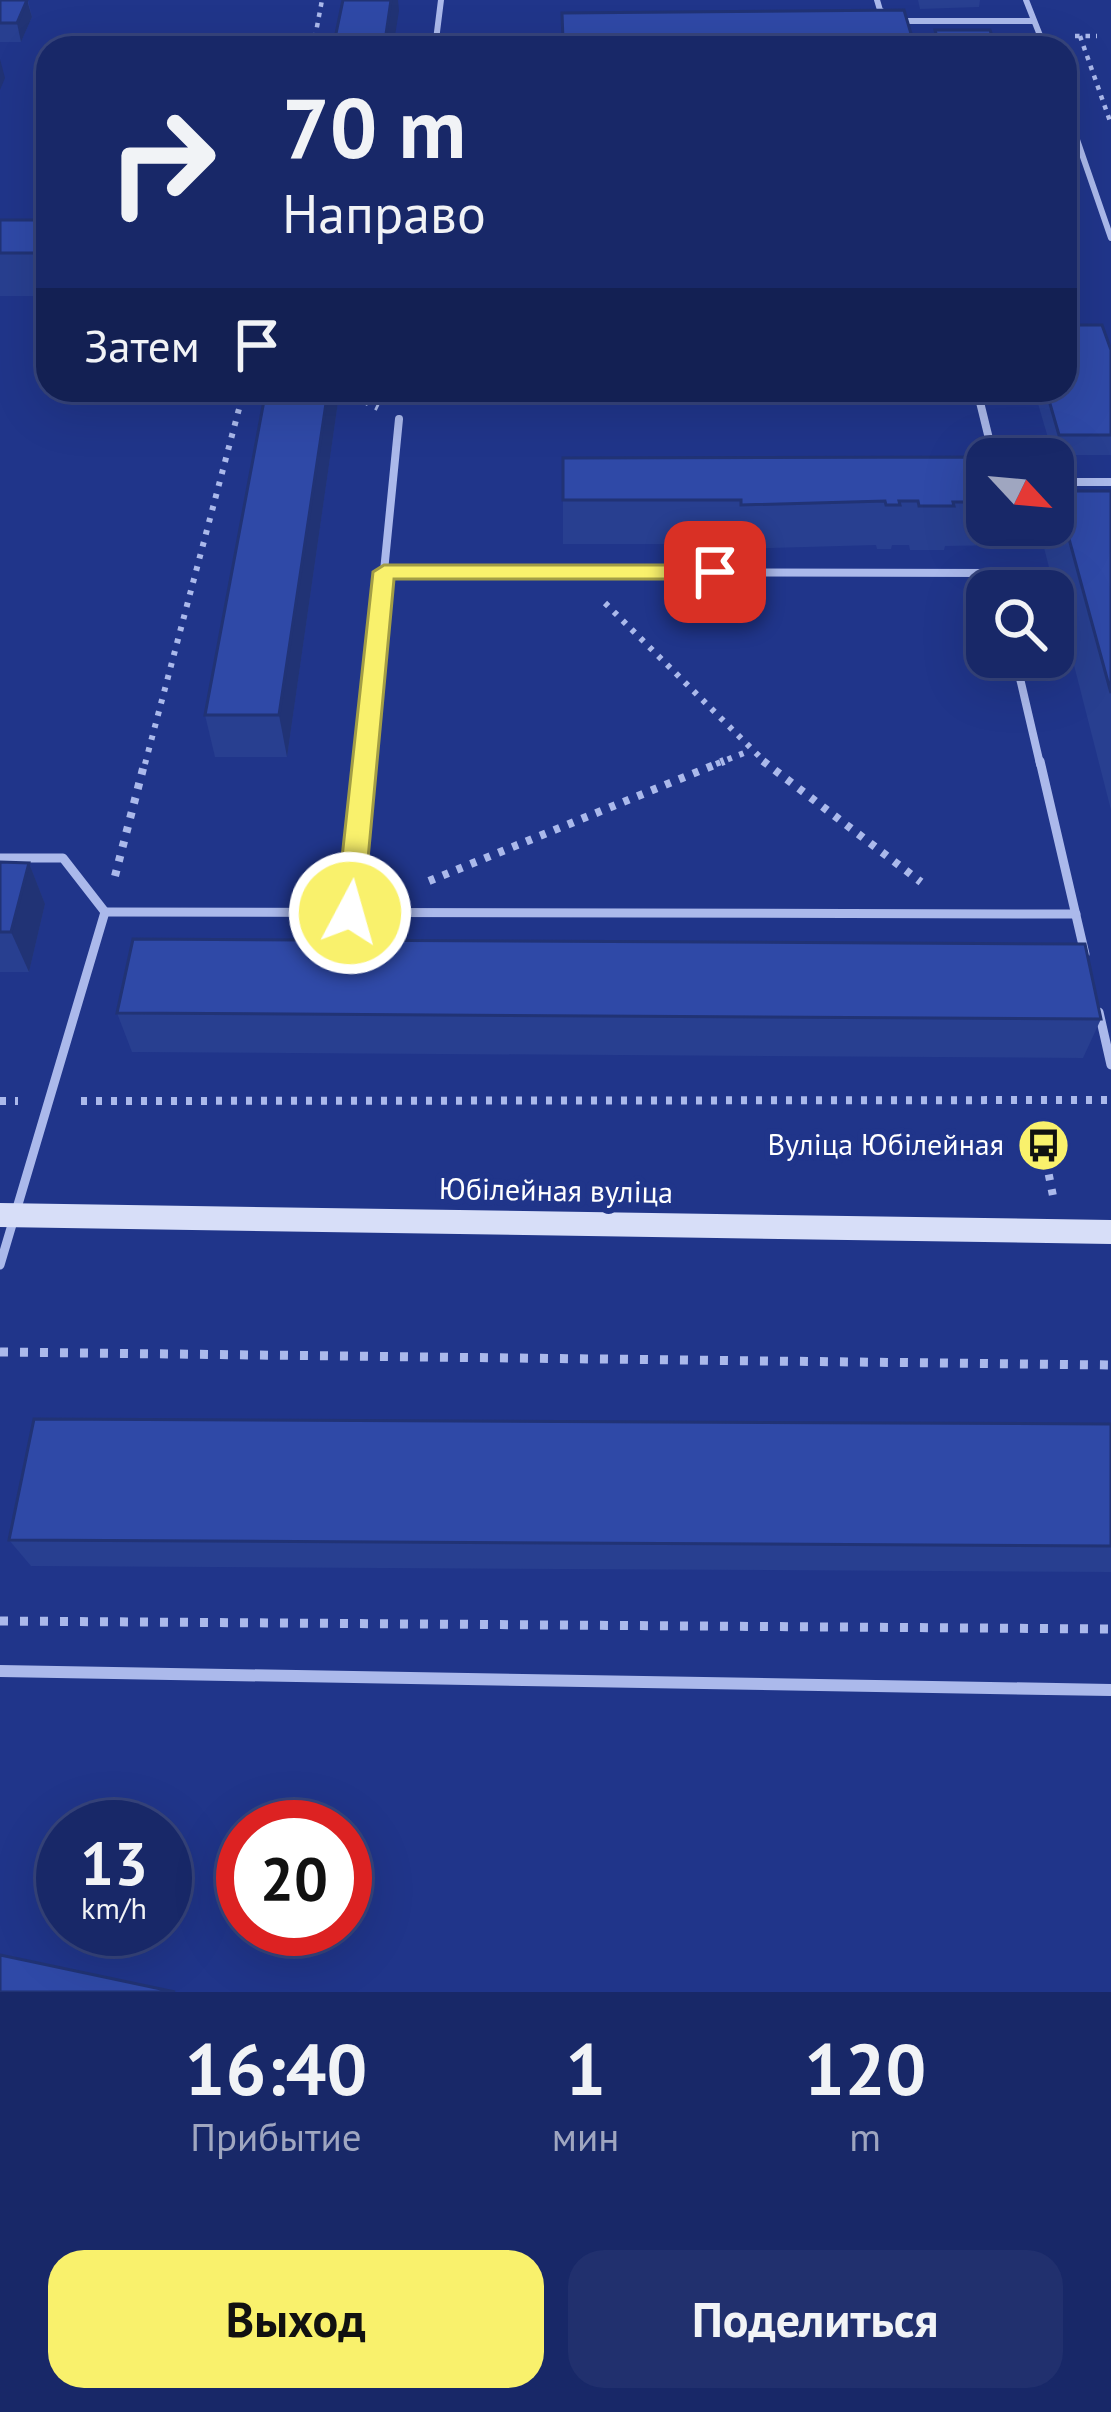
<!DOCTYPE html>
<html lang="ru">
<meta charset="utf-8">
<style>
:root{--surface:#182868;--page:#21306e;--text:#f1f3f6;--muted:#9fa6c0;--line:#36447c;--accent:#f9f16c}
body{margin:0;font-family:"PT Sans",sans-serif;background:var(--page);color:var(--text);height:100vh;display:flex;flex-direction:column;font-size:45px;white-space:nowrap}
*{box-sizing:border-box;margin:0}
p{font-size:39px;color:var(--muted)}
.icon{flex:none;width:66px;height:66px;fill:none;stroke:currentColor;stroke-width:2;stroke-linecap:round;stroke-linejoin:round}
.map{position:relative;height:1992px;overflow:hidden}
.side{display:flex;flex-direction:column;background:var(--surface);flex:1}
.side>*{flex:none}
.hud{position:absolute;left:36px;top:36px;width:1041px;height:366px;border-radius:36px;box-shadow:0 12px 48px #0002,0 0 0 3px var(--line);background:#182868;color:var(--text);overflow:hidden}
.needle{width:78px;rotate:116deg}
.controls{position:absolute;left:966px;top:438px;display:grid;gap:24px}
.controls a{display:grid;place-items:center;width:108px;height:108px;border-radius:24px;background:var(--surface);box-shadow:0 12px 48px #0002,0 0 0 3px var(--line);font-size:60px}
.speed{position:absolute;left:36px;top:1800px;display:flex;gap:24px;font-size:60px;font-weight:700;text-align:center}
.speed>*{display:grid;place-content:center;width:156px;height:156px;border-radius:50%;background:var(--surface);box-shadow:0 12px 48px #0002,0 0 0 3px var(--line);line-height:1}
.speed small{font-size:30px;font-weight:400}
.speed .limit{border:18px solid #d22;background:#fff;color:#111}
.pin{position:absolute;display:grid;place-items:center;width:102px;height:102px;color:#fff;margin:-51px;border-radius:24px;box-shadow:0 6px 18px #0006}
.me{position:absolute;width:132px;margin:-66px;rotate:6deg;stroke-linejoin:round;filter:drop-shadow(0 0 9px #0008)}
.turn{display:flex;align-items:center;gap:42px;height:252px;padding:0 48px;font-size:54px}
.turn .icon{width:156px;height:156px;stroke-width:2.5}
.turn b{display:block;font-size:84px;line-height:102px}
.then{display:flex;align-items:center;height:114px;padding:0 48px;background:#0003;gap:24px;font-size:45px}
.eta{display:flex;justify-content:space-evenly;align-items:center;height:204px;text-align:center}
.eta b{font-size:72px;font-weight:700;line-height:84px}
.button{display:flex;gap:24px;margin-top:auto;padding:24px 48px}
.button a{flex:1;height:138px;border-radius:36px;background:var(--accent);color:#111;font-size:48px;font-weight:700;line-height:138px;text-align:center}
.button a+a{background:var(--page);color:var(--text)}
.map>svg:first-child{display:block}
</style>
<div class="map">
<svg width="1111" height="1992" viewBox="0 0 1111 1992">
<rect width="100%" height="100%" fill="#20358a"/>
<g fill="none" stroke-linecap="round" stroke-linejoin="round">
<g stroke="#abb9eb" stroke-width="4.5" stroke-dasharray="4.5 6" stroke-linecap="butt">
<path d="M 1075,36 L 1097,36"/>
<path d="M 1080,36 L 1111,124"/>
<path d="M 313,48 L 322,0"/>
</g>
<g stroke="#abb9eb" stroke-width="6" stroke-dasharray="4.5 8" stroke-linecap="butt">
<path d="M 342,390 L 378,408"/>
<path d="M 605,603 L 767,764"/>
<path d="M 145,764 L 244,390"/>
<path d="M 716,764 L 749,751"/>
</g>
<g stroke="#abb9eb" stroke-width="8" stroke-dasharray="6 9" stroke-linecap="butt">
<path d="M 763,761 L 921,882"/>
<path d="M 115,876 L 145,761"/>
<path d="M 429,881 L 724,761"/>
<path d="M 0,1101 L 18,1101"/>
<path d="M 81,1101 L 1111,1100"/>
<path d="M 1043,1145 L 1053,1196"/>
</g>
<g stroke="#abb9eb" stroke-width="9" stroke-dasharray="8 12" stroke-linecap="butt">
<path d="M 0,1352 L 1111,1365"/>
<path d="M 0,1621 L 1111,1629"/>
</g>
<g stroke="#abb9eb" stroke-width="6">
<path d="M 877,0 L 880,10 L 895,21 L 1033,21"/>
<path d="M 1026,0 L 1045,48"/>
<path d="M 435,48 L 441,0"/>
<path d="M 1065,105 L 1111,238"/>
</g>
<g stroke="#abb9eb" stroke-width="8">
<path d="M 977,390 L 994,459"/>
<path d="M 1053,482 L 1111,482"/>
<path d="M 384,572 L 995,573 L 1000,591"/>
<path d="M 1015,657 L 1040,764"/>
<path d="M 365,764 L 399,419"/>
</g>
<g stroke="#abb9eb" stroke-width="9">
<path d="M 1040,761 L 1085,954"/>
<path d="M 0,858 L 63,858 L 105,912"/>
<path d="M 105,912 L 1076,914"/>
<path d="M 350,913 L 365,761"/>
<path d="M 1099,1012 L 1111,1065"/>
<path d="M 0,1265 L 105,912"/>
</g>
<path stroke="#abb9eb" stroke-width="12" d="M 0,1671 L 1111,1690"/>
<path fill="#d7def8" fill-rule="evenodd" d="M 0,1203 L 1111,1220 L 1111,1244 L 0,1227 Z"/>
</g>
<g fill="#283f90">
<path d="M 0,0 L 28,0 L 32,17 L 21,42 L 0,42 Z"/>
<path d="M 918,0 L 980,0 L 979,7 L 920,9 Z"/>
<path d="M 562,13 L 912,37 L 910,48 L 562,48 Z"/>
<path d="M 935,30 L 996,48 L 932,48 Z"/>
<rect x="0" y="220" width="48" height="76"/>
<path d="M 1065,266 L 1072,288 L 1065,312 Z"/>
<path d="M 1111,350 L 1111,455 L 1053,455 L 1034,390 L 1065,390 Z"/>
<path d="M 339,395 L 287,757 L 215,757 L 205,715 Z"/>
<path d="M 563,458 L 987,459 L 987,525 L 1010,525 L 1005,545 L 945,546 L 944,550 L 910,550 L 909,545 L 892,545 L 891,549 L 877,549 L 876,545 L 736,549 L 736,544 L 563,544 Z"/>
<path d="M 1056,491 L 1111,491 L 1111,810 L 1042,540 L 1046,525 L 1053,525 L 1053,502 Z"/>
<path d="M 0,862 L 29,863 L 45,904 L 29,972 L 0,972 Z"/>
<path d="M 117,1013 L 1101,1019 L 1083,1058 L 132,1052 Z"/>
<path d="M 1111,1424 L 1111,1572 L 31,1566 L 9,1540 Z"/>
</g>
<g fill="#213375">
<path d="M 27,0 L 32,17 L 21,42 L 17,23 Z"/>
<path d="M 391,0 L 398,0 L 399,11 L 393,48 L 384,48 Z"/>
<path d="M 0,59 L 5,78 L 0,90 Z"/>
<path d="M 328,390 L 339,390 L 339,395 L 287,757 L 279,715 Z"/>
<path d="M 29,863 L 45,904 L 29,972 L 11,932 Z"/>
</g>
<g fill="#2f49a7" stroke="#213375" stroke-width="3">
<path d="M 0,0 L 27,0 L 17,23 L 0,23 Z"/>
<path d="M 343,0 L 391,0 L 384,48 L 333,48 Z"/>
<path d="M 904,10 L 912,37 L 563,40 L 562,13 Z"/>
<path d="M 935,30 L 990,30 L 996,48 L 940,48 Z"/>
<rect x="0" y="220" width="48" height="33"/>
<path d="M 1065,266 L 1072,288 L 1065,287 Z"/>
<path d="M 1065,325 L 1102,325 L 1111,350 L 1111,435 L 1059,435 L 1046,390 L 1065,390 Z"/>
<path d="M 266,390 L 328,390 L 279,715 L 205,715 Z"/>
<path d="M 1005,457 L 1005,459 L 987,459 L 987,502 L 953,502 L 954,506 L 919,506 L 918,501 L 899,501 L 900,505 L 886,505 L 885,501 L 741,505 L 741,500 L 563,500 L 563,458 Z"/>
<path d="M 1056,491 L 1111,491 L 1111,693 Z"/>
<path d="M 0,862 L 29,863 L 11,932 L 0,932 Z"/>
<path d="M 133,939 L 1085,944 L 1101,1019 L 117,1013 Z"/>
<path d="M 34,1419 L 1111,1424 L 1111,1546 L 9,1540 Z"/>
<path d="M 0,1955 L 175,1992 L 0,1992 Z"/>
</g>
<path fill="#f9f16c" stroke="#a29d46" stroke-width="3" d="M 384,565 L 715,565 L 726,572 L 715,579 L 394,579 L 363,913 L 350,923 L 336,913 L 373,572 Z"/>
<defs>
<symbol id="bus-disc" viewBox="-11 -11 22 22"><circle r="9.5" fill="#f9f16c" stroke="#20358a"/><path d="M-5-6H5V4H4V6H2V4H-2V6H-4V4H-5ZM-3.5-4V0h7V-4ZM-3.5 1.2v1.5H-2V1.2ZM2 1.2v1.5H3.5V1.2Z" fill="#111"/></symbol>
</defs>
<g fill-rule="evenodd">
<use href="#bus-disc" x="1014" y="1116" width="59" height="59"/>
</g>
<g text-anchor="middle" stroke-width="12" stroke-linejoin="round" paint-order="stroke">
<g font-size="30" fill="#fff" stroke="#20358a" text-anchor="end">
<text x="1004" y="1155">Вуліца Юбілейная</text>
</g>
<g font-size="30" fill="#fff" stroke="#20358a">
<text transform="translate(556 1191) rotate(1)" y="10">Юбілейная вуліца</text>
</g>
</g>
</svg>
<div class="controls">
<a><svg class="needle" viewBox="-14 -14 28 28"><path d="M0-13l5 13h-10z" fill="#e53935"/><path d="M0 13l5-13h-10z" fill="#9fa6c0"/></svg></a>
<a><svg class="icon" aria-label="search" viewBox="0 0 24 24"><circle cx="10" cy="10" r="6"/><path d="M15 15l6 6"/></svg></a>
</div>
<div class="speed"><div>13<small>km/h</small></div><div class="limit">20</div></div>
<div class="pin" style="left:715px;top:572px;background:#d93025"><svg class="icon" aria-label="arrive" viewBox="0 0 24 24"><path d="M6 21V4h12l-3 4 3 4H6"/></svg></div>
<svg class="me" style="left:350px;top:913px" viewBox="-20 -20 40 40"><circle r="17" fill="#f9f16c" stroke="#fff" stroke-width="3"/><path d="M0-11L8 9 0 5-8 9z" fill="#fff"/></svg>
<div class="hud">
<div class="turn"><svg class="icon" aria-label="right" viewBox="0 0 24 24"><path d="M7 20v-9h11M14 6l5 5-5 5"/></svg><div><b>70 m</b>Направо</div></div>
<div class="then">Затем<svg class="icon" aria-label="arrive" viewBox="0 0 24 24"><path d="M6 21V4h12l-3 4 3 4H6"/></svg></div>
</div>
</div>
<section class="side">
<div class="eta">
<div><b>16:40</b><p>Прибытие</p></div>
<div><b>1</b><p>мин</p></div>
<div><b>120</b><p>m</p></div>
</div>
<div class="button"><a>Выход</a><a>Поделиться</a></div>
</section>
